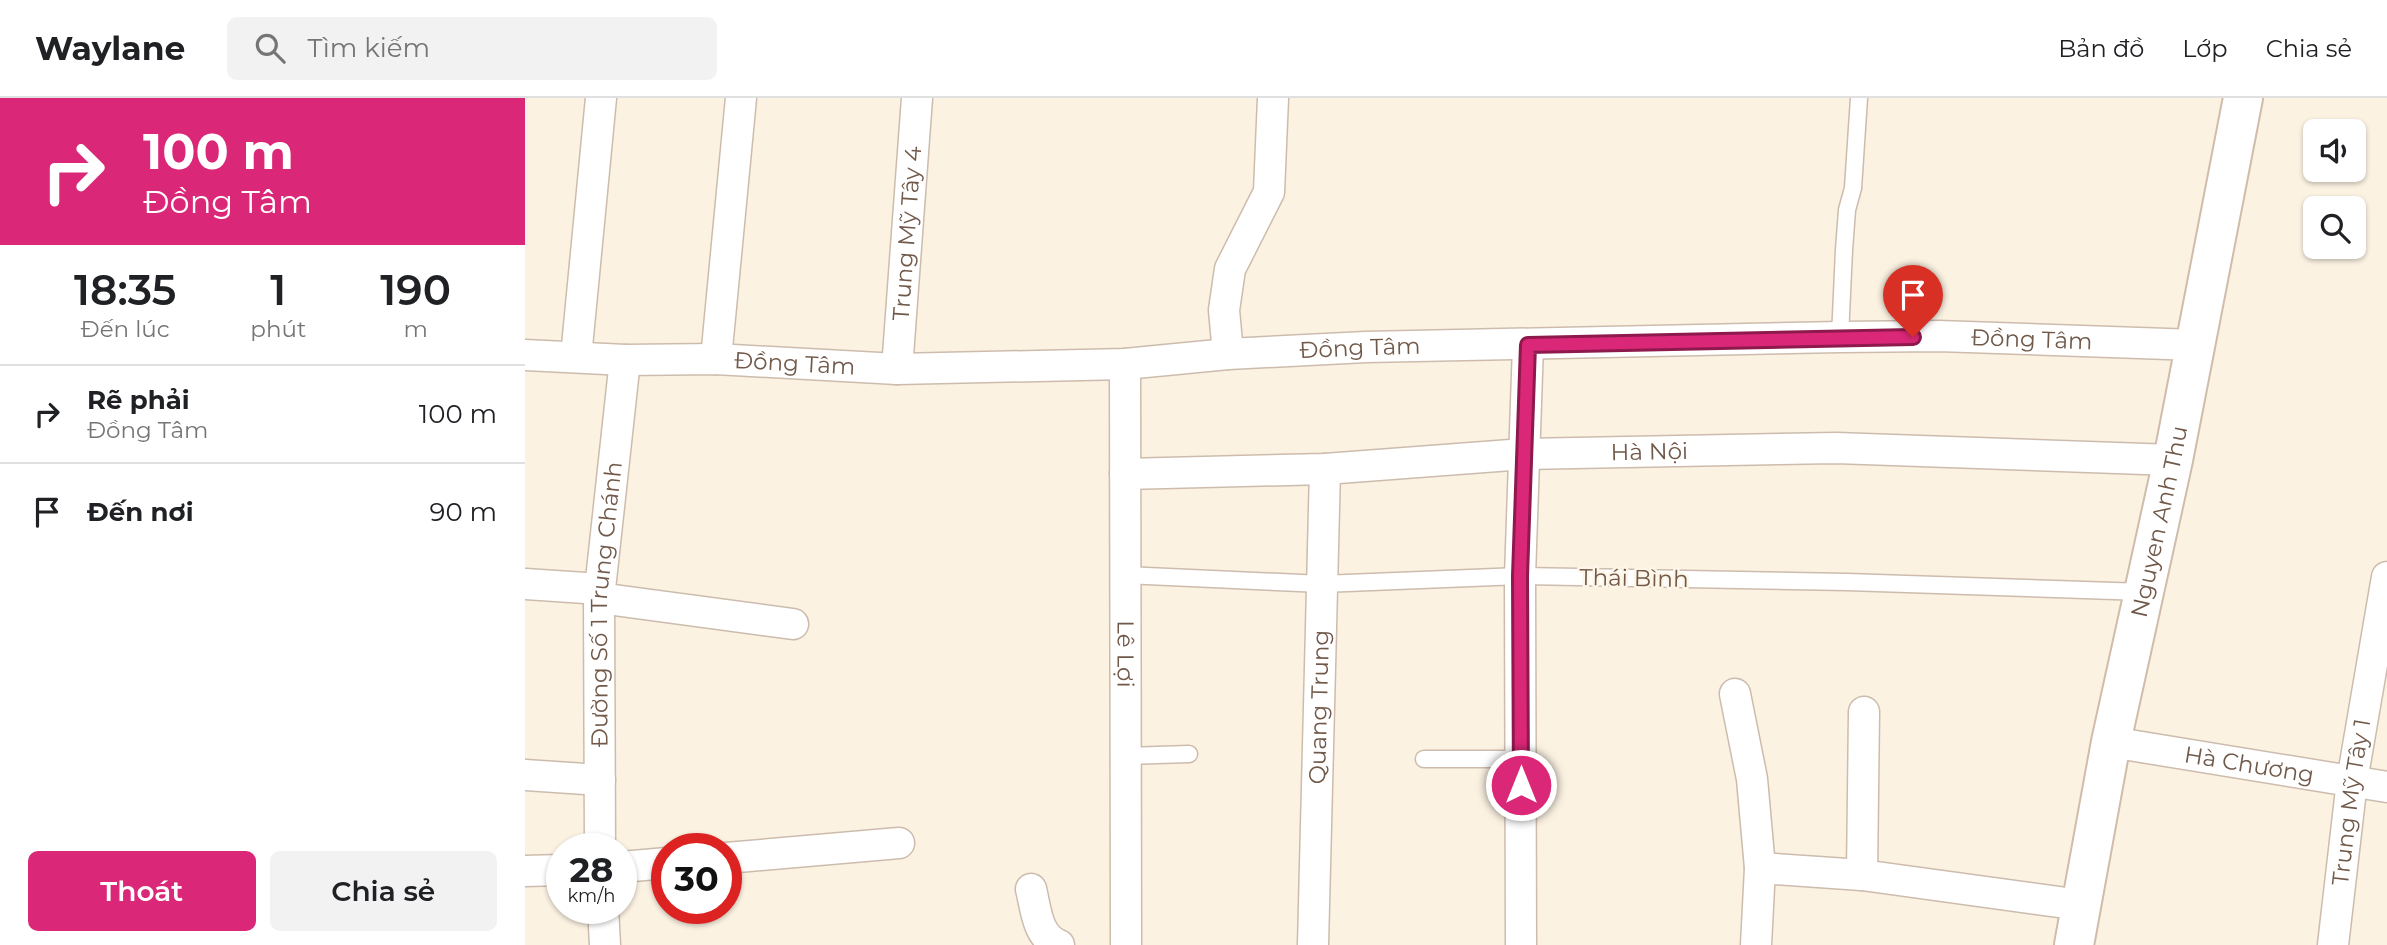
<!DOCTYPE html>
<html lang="vi">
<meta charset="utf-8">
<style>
:root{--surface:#fff;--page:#f2f2f2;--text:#202124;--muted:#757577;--line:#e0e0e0;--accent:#db2777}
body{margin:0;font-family:Montserrat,sans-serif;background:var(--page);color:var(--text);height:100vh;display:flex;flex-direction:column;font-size:26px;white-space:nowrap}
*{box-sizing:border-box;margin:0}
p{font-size:23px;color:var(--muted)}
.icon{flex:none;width:38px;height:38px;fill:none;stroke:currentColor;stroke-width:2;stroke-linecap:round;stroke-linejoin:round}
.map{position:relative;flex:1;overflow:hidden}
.panel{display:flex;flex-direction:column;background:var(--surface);width:525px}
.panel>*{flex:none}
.hud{background:#db2777;color:#fff;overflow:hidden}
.fabs{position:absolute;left:1778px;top:21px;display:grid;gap:14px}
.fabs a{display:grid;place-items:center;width:63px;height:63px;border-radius:10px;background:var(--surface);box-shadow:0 2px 5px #0004;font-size:35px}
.speed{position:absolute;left:21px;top:735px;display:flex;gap:14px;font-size:35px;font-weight:700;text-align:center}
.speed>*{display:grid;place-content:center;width:91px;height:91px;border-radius:50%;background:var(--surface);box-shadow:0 2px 5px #0004;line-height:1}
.speed small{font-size:18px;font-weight:400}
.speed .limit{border:10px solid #d22;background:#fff;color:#111}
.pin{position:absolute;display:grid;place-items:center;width:60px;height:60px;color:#fff;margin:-72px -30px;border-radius:50% 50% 50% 0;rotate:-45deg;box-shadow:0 0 7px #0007}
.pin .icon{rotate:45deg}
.me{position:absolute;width:77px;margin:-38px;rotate:0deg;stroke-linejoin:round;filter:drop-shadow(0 0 5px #0008)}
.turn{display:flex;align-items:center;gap:24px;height:147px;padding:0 28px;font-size:32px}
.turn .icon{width:91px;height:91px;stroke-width:2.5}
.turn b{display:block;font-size:49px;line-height:60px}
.eta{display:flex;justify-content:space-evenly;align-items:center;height:119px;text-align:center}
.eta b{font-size:42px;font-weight:600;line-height:49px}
.primary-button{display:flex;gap:14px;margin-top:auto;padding:14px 28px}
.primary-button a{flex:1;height:80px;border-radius:10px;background:var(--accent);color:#fff;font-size:28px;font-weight:600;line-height:80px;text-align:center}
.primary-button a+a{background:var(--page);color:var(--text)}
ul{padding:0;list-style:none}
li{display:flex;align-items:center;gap:21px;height:98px;padding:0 28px;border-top:2px solid var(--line)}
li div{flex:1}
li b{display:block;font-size:26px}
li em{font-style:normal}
header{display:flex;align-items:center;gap:42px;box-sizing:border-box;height:98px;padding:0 35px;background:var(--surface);border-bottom:2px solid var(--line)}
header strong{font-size:33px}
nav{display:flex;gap:38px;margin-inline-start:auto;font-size:24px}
.search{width:490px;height:63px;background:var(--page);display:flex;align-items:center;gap:18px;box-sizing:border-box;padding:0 24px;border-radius:10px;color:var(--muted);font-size:26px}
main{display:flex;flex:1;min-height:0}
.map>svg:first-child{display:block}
</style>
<header>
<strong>Waylane</strong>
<div class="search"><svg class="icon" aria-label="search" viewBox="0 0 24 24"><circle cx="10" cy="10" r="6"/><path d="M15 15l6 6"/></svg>Tìm kiếm</div>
<nav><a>Bản đồ</a><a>Lớp</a><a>Chia sẻ</a></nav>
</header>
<main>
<section class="panel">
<div class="hud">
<div class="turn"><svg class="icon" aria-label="right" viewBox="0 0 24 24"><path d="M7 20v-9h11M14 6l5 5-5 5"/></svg><div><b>100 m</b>Đồng Tâm</div></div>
</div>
<div class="eta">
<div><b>18:35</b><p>Đến lúc</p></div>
<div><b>1</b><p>phút</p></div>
<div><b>190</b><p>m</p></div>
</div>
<ul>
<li><svg class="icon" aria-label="right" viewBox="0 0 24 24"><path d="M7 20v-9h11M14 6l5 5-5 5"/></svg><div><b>Rẽ phải</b><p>Đồng Tâm</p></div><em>100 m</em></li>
<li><svg class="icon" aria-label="arrive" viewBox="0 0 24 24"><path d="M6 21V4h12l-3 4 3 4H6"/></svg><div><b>Đến nơi</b></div><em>90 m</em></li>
</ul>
<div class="primary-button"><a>Thoát</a><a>Chia sẻ</a></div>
</section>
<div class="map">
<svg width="1862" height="847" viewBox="0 0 1862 847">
<rect width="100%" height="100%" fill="#fbf2e2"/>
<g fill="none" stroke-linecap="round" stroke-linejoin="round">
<defs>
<g id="lane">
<path d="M 1315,239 L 1319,152 L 1322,112 L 1328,90 L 1334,0"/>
<path d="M 600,477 L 797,486 L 995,478 L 1322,484 L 1619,494"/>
<path d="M 601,658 L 664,656"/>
<path d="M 899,661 L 996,661"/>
</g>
<g id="street">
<path d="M 703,256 L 699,212 L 705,171 L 744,94 L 748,0"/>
<path id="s1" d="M 0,257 L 100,262 L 191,261 L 372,271 L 600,266 L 703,256 L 841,249 L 1315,239 L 1413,238 L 1671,247"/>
<path d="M 51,259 L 76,0"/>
<path d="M 191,261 L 216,0"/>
<path id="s2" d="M 600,266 L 601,847"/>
<path id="s3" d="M 372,271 L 392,0"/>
<path id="s4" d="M 600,376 L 800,371 L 999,356 L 1311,350 L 1648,362"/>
<path d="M 0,486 L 75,491"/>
<path d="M 74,500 L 268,526"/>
<path d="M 1210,596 L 1227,681 L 1235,770"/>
<path id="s5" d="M 1586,644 L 1862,689"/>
<path d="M 0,677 L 75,682"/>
<path id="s6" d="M 75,751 L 74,500 L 100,262"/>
<path d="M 201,760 L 374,745"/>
<path d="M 96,769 L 142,765"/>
<path d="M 0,773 L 37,772"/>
<path d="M 1337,777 L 1339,614"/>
<path d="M 506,791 C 511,811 512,839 534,847"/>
<path d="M 78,810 L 80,847"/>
<path id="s7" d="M 788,847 L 800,371"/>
<path d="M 996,847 L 995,478 L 1003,247"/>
<path d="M 1231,847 L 1235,770 L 1337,777 L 1556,807"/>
<path id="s8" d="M 1808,847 L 1827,683 L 1862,479"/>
</g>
<g id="secondary">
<path id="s9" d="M 1549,847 L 1586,644 L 1648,362 L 1718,0"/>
</g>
</defs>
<use href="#lane" stroke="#cdbcad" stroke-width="19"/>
<use href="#street" stroke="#cdbcad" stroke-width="33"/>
<use href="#secondary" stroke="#d0bcaa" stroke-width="42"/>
<use href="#lane" stroke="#fff" stroke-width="16"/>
<use href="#street" stroke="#fff" stroke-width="30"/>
<use href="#secondary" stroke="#fff" stroke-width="38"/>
</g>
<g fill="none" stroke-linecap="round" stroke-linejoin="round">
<defs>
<path id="route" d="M 996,687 L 995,478 L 1003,247 L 1388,239"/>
</defs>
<use href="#route" stroke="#8e194d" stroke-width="18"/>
<use href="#route" stroke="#db2777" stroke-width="12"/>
</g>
<g text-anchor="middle" stroke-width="5" stroke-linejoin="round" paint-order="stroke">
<g font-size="23" fill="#71594a" stroke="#fef6e8">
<text dy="8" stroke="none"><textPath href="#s3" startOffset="136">Trung Mỹ Tây 4</textPath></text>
<text dy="8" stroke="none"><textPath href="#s1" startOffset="1508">Đồng Tâm</textPath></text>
<text dy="8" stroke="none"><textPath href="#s1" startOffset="836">Đồng Tâm</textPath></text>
<text dy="8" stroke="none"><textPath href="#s1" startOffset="270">Đồng Tâm</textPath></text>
<text dy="8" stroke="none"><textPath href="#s4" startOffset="525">Hà Nội</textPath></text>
<text dy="8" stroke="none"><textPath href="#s9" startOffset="432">Nguyen Anh Thu</textPath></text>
<text transform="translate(1109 480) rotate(1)" y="8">Thái Bình</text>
<text dy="8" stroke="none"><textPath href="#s6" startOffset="245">Đường Số 1 Trung Chánh</textPath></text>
<text dy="8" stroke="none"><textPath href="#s2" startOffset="290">Lê Lợi</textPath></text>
<text dy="8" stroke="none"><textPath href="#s7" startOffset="238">Quang Trung</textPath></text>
<text dy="8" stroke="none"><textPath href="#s5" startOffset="140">Hà Chương</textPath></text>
<text dy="8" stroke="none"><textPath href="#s8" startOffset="144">Trung Mỹ Tây 1</textPath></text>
</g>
</g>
</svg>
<div class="fabs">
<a><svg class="icon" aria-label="sound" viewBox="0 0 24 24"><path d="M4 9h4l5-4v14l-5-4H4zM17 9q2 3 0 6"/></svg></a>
<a><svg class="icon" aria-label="search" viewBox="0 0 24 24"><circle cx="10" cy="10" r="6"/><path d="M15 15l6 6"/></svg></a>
</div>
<div class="speed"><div>28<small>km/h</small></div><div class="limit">30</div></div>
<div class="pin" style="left:1388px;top:239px;background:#d93025"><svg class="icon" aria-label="arrive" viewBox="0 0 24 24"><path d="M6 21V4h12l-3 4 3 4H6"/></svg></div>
<svg class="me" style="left:996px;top:687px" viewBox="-20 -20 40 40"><circle r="17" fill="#db2777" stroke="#fff" stroke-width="3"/><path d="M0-11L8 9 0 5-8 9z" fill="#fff"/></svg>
</div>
</main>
